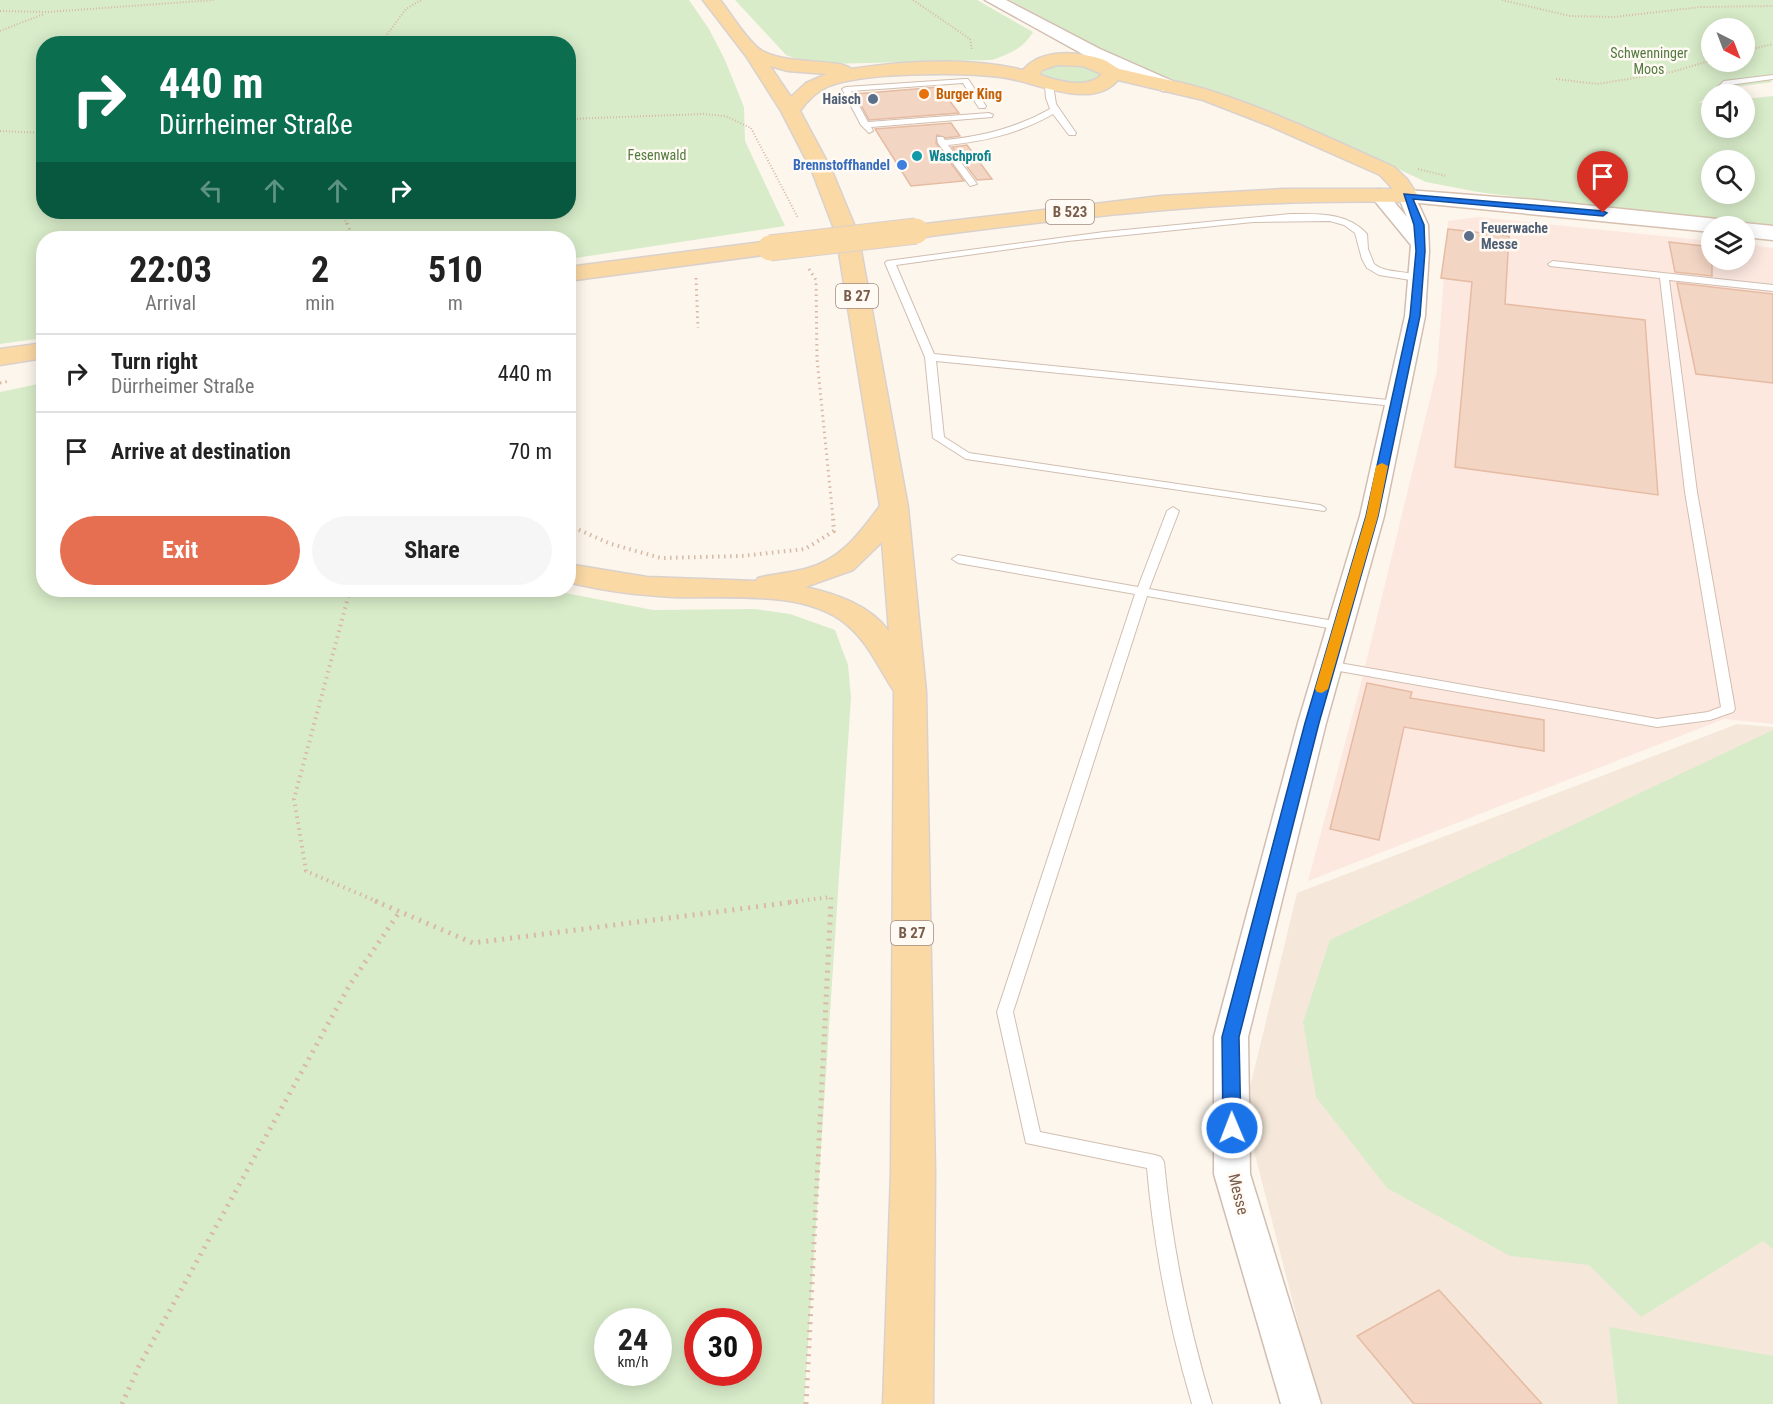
<!DOCTYPE html>
<meta charset="utf-8">
<style>
:root{--surface:#fff;--page:#f6f6f6;--text:#222;--muted:#767676;--line:#e0e0e0;--accent:#e76f51}
body{margin:0;font-family:"Roboto Condensed",sans-serif;background:var(--page);color:var(--text);height:100vh;display:flex;flex-direction:column;font-size:22px;white-space:nowrap}
*{box-sizing:border-box;margin:0}
p{font-size:20px;color:var(--muted)}
.icon{flex:none;width:33px;height:33px;fill:none;stroke:currentColor;stroke-width:2;stroke-linecap:round;stroke-linejoin:round}
.map{position:relative;flex:1;overflow:hidden}
.panel{position:absolute;left:36px;top:231px;width:540px;height:366px;display:flex;flex-direction:column;background:var(--surface);border-radius:24px;box-shadow:0 3px 15px #0003}
.panel>*{flex:none}
.banner{position:absolute;left:36px;top:36px;width:540px;height:183px;border-radius:24px;box-shadow:0 3px 15px #0003;background:#0b6e4f;color:#fff;overflow:hidden}
.needle{width:39px;rotate:138deg}
.fabs{position:absolute;left:1701px;top:18px;display:grid;gap:12px}
.fabs a{display:grid;place-items:center;width:54px;height:54px;border-radius:50%;background:var(--surface);box-shadow:0 3px 15px #0003;font-size:30px}
.speed{position:absolute;left:594px;top:1308px;display:flex;gap:12px;font-size:30px;font-weight:700;text-align:center}
.speed>*{display:grid;place-content:center;width:78px;height:78px;border-radius:50%;background:var(--surface);box-shadow:0 3px 15px #0003;line-height:1}
.speed small{font-size:15px;font-weight:400}
.speed .limit{border:9px solid #d22;background:#fff;color:#111}
.pin{position:absolute;display:grid;place-items:center;width:51px;height:51px;color:#fff;margin:-62px -26px;border-radius:50% 50% 50% 0;rotate:-45deg;box-shadow:0 0 6px #0007}
.pin .icon{rotate:45deg}
.me{position:absolute;width:66px;margin:-33px;rotate:359deg;stroke-linejoin:round;filter:drop-shadow(0 0 4px #0008)}
.turn{display:flex;align-items:center;gap:21px;height:126px;padding:0 24px;font-size:27px}
.turn .icon{width:78px;height:78px;stroke-width:2.5}
.turn b{display:block;font-size:42px;line-height:51px}
.lanes{display:flex;align-items:center;height:57px;padding:0 24px;background:#0003;justify-content:center;gap:30px;direction:ltr}
.lanes .off{opacity:.35}
.eta{display:flex;justify-content:space-evenly;align-items:center;height:102px;text-align:center}
.eta b{font-size:36px;font-weight:700;line-height:42px}
.button{display:flex;gap:12px;margin-top:auto;padding:12px 24px}
.button a{flex:1;height:69px;border-radius:36px;background:var(--accent);color:#fff;font-size:24px;font-weight:700;line-height:69px;text-align:center}
.button a+a{background:var(--page);color:var(--text)}
ul{padding:0;list-style:none}
li{display:flex;align-items:center;gap:18px;height:78px;padding:0 24px;border-top:2px solid var(--line)}
li div{flex:1}
li b{display:block;font-size:22px}
li em{font-style:normal}
.map>svg:first-child{display:block}
</style>
<div class="map">
<svg width="1773" height="1404" viewBox="0 0 1773 1404">
<rect width="100%" height="100%" fill="#fdf6ec"/>
<path fill="#f5e8da" d="M 1737,724 L 1773,727 L 1773,1404 L 1319,1404 L 1244,1112 L 1297,893 Z"/>
<path fill="#fde8e0" d="M 1478,217 L 1711,241 L 1712,260 L 1744,260 L 1745,244 L 1773,248 L 1773,724 L 1724,719 L 1308,881 L 1360,687 L 1437,370 L 1448,221 Z"/>
<g fill="#d8ecc9" fill-rule="evenodd">
<path d="M 0,0 L 689,0 L 709,29 L 725,60 L 744,107 L 745,141 L 785,226 L 569,259 L 568,238 L 44,238 L 43,338 L 0,344 ZM 44,44 L 568,44 L 568,212 L 44,212 Z"/>
<path d="M 735,0 L 977,0 L 1033,32 C 1023,49 1009,54 992,60 L 826,64 L 799,60 L 786,55 Z"/>
<path d="M 1010,0 L 1773,0 L 1773,79 L 1770,80 L 1772,82 L 1715,90 L 1699,103 L 1711,103 L 1712,128 L 1744,128 L 1745,99 L 1773,96 L 1773,229 L 1478,192 L 1426,182 L 1336,140 L 1265,112 L 1178,84 L 1108,57 L 1070,32 ZM 1712,28 L 1744,28 L 1744,62 L 1712,62 ZM 1712,160 L 1744,160 L 1744,194 L 1712,194 Z"/>
<path d="M 1080,64 L 1100,71 L 1101,74 C 1090,88 1053,86 1041,74 L 1041,70 L 1052,65 Z"/>
<path d="M 43,383 L 44,590 L 550,590 L 653,610 L 755,609 L 790,614 L 835,630 L 848,665 L 851,697 L 804,1404 L 0,1404 L 0,392 ZM 608,1322 L 658,1322 L 658,1372 L 608,1372 ZM 698,1322 L 748,1322 L 748,1372 L 698,1372 Z"/>
<path d="M 1773,730 L 1773,1249 L 1763,1241 L 1641,1317 L 1589,1265 L 1510,1256 L 1387,1188 L 1316,1097 L 1303,1022 L 1330,940 Z"/>
<path d="M 1609,1327 L 1773,1356 L 1773,1404 L 1618,1404 Z"/>
</g>
<g fill="#f3d5c3" stroke="#e6bba3" stroke-width="1.5">
<path d="M 939,87 L 959,113 L 869,120 L 855,94 Z"/>
<path d="M 951,123 L 960,136 L 946,138 L 937,135 L 936,143 L 964,181 L 911,186 L 875,129 Z"/>
<path d="M 967,145 L 992,179 L 977,180 L 952,147 Z"/>
<path d="M 1448,229 L 1509,236 L 1505,304 L 1645,320 L 1658,495 L 1455,467 L 1472,282 L 1441,278 Z"/>
<path d="M 1669,242 L 1712,247 L 1712,276 L 1675,272 Z"/>
<path d="M 1677,283 L 1773,294 L 1773,383 L 1696,374 Z"/>
<path d="M 1367,683 L 1412,692 L 1410,698 L 1544,720 L 1544,751 L 1404,727 L 1379,840 L 1330,829 Z"/>
<path d="M 1439,1290 L 1542,1404 L 1414,1404 L 1357,1336 Z"/>
</g>
<g fill="none" stroke-linecap="round" stroke-linejoin="round">
<defs>
<g id="service">
<path d="M 1773,75 L 1773,79 L 1729,85 L 1718,94 L 1710,94 L 1724,81 Z"/>
<path d="M 965,79 L 968,79 L 986,106 L 985,108 L 979,108 L 963,83 L 851,91 L 868,122 L 989,113 L 993,115 L 992,117 L 871,127 L 873,131 L 869,133 L 861,125 L 842,89 L 846,87 Z"/>
<path d="M 1049,83 L 1053,85 L 1056,104 L 1076,133 L 1075,135 L 1069,135 L 1053,114 C 1020,133 986,141 948,145 L 977,184 L 970,186 L 938,143 L 937,137 L 943,137 L 945,140 C 983,136 1016,128 1050,109 L 1046,98 L 1045,85 Z"/>
<path d="M 1291,214 C 1318,214 1347,212 1367,234 L 1368,249 L 1374,264 C 1388,275 1408,269 1422,278 L 1417,281 L 1379,275 L 1367,268 L 1362,259 L 1355,233 L 1344,225 L 1330,221 L 1253,222 L 1068,241 L 896,265 L 934,354 L 1398,401 L 1399,403 L 1394,406 L 936,361 L 944,437 L 969,453 L 1320,505 L 1324,507 L 1326,509 L 1324,511 L 966,459 L 933,438 L 925,357 L 885,263 L 887,261 L 1104,232 Z"/>
<path d="M 1553,261 L 1773,285 L 1773,291 L 1669,280 L 1697,492 L 1735,709 L 1733,712 L 1710,720 L 1657,727 L 1328,669 L 1321,665 L 1328,661 L 1657,719 L 1708,712 L 1721,707 L 1685,492 L 1660,278 L 1550,266 L 1548,264 Z"/>
<path d="M 1173,507 L 1179,511 L 1149,589 L 1340,622 L 1346,626 L 1340,630 L 1147,596 L 1013,1012 L 1040,1132 L 1155,1155 L 1161,1157 L 1164,1162 C 1172,1245 1188,1325 1212,1404 L 1192,1404 C 1169,1326 1154,1248 1147,1168 L 1026,1143 L 997,1012 L 1135,594 L 958,563 L 952,559 L 958,555 L 1138,587 L 1167,511 Z"/>
</g>
<path id="minor" d="M 1378,189 L 1384,190 L 1407,217 L 1398,196 L 1407,191 L 1413,192 L 1428,225 L 1429,251 L 1425,316 L 1384,516 L 1326,723 L 1248,1037 L 1250,1174 L 1321,1404 L 1281,1404 L 1214,1174 L 1214,1037 L 1298,723 L 1360,516 L 1405,316 L 1411,245 L 1369,194 Z"/>
<path id="tertiary" d="M 985,0 L 1006,0 L 1100,49 L 1177,83 L 1179,87 L 1177,91 L 1163,91 L 1088,57 Z"/>
<g id="secondary">
<path d="M 1407,190 L 1536,200 L 1717,219 L 1725,221 L 1728,226 L 1712,226 L 1712,232 L 1399,201 L 1396,196 L 1399,191 Z"/>
<path d="M 1744,223 L 1773,226 L 1773,240 L 1744,237 L 1744,226 L 1735,226 Z"/>
</g>
<g id="primary">
<path d="M 703,0 L 720,0 C 732,15 743,35 758,48 C 779,66 841,58 851,69 C 905,61 969,57 1023,70 C 1041,48 1079,51 1104,60 C 1111,63 1116,69 1124,70 C 1155,78 1187,82 1217,93 C 1278,113 1336,141 1394,167 L 1407,179 L 1418,196 L 1415,201 L 1407,202 C 1242,198 1080,216 916,238 L 908,236 L 905,231 L 908,226 L 1161,196 L 1284,189 L 1393,189 L 1380,175 L 1270,126 L 1203,100 L 1118,80 C 1091,112 1032,80 1000,77 C 963,72 859,72 827,87 C 816,92 807,101 800,111 L 832,171 L 858,234 L 908,507 L 926,692 L 935,1173 L 933,1404 L 883,1404 L 891,1173 L 894,691 C 878,667 869,643 846,624 C 804,589 724,599 673,597 C 637,595 603,591 568,582 L 568,564 L 647,577 L 756,581 L 758,578 C 774,574 790,573 805,569 C 841,560 859,534 880,506 L 836,234 L 812,171 L 781,111 L 746,56 ZM 1057,65 L 1083,66 L 1102,74 C 1088,90 1057,81 1040,75 L 1042,70 ZM 770,66 L 788,71 L 827,74 L 806,83 L 791,97 ZM 882,542 L 889,631 C 869,605 837,594 805,587 L 853,570 Z"/>
<path d="M 770,241 L 778,243 L 781,248 L 778,253 L 568,281 L 568,267 Z"/>
<path d="M 44,343 L 44,358 L 0,365 L 0,349 Z"/>
</g>
</defs>
<use href="#service" stroke="#d1beb0" stroke-width="2"/>
<use href="#minor" stroke="#d1beb0" stroke-width="3"/>
<use href="#tertiary" stroke="#d1beb0" stroke-width="3"/>
<use href="#secondary" stroke="#d6c0b0" stroke-width="3"/>
<use href="#primary" stroke="#dad1cd" stroke-width="3"/>
<g stroke="#d9b8a5" stroke-width="2" stroke-dasharray="1 2" stroke-linecap="butt">
<path d="M 913,0 L 970,39 L 972,50"/>
<path d="M 1502,0 L 1570,16 L 1614,17 L 1701,7 L 1773,6"/>
<path d="M 0,11 L 48,12 L 214,0"/>
<path d="M 0,31 L 44,14"/>
<path d="M 380,44 L 406,9 L 421,0"/>
<path d="M 1744,51 L 1773,44"/>
<path d="M 1556,79 L 1597,84 L 1672,72 L 1712,60"/>
<path d="M 568,119 L 703,114 L 725,116 L 751,128 L 798,218"/>
<path d="M 0,131 L 44,133"/>
<path d="M 1418,169 L 1446,176"/>
<path d="M 342,212 L 347,225"/>
</g>
<g stroke="#d9b8a5" stroke-width="3" stroke-dasharray="1.5 4" stroke-linecap="butt">
<path d="M 347,223 L 353,238"/>
<path d="M 809,269 L 816,280 L 817,359 L 833,518"/>
<path d="M 696,278 L 698,328"/>
<path d="M 0,383 L 10,381"/>
</g>
<g stroke="#d9b8a5" stroke-width="4" stroke-dasharray="1.5 4.5" stroke-linecap="butt">
<path d="M 568,525 L 611,544 L 661,558 L 742,556 L 805,549 L 834,531 L 833,517"/>
<path d="M 350,590 L 294,799 L 306,871 L 378,902"/>
<path d="M 790,902 L 831,897 L 831,902"/>
</g>
<g stroke="#d9b8a5" stroke-width="5" stroke-dasharray="2 6" stroke-linecap="butt">
<path d="M 375,901 L 473,943 L 802,901"/>
<path d="M 122,1404 L 139,1366 L 349,986 L 400,911"/>
<path d="M 806,1404 L 831,901"/>
</g>
<use href="#service" fill="#fff" fill-rule="evenodd"/>
<use href="#minor" fill="#fff" fill-rule="evenodd"/>
<use href="#tertiary" fill="#fff" fill-rule="evenodd"/>
<use href="#secondary" fill="#fff" fill-rule="evenodd"/>
<use href="#primary" fill="#fbd9a5" fill-rule="evenodd"/>
<defs>
<path id="primary-bridge" d="M 770,248 L 916,231"/>
</defs>
<use href="#primary-bridge" stroke="#dad1cd" stroke-width="27" stroke-linecap="butt"/>
<use href="#primary-bridge" stroke="#fbd9a5" stroke-width="25"/>
</g>
<path fill="#1a73e8" stroke="#114b97" stroke-width="1.5" d="M 1404,194 L 1603,211 L 1607,213 L 1603,216 L 1413,199 L 1424,225 L 1425,251 L 1420,316 L 1378,516 L 1319,723 L 1239,1037 L 1241,1128 L 1238,1133 L 1226,1133 L 1223,1128 L 1222,1037 L 1305,723 L 1366,516 L 1410,316 L 1416,251 L 1414,225 Z"/>
<path fill="#f59e0b" d="M 1382,463 L 1388,466 L 1378,516 L 1328,689 L 1322,693 L 1317,692 L 1315,689 L 1366,516 L 1376,466 Z"/>
<circle fill="#e8710a" stroke="#fffaf3" stroke-width="2" cx="924" cy="94" r="6"/>
<g fill="#5c6f8a" stroke="#fffaf3" stroke-width="2">
<circle cx="873" cy="99" r="6"/>
<circle cx="1469" cy="236" r="6"/>
</g>
<circle fill="#0f9aa8" stroke="#fffaf3" stroke-width="2" cx="917" cy="156" r="6"/>
<circle fill="#3f7fe0" stroke="#fffaf3" stroke-width="2" cx="902" cy="165" r="6"/>
<g text-anchor="middle" stroke-width="5" stroke-linejoin="round" paint-order="stroke">
<g font-size="14" fill="#537a41" stroke="#fffaf3">
<text x="1649" y="58">Schwenninger<tspan x="1649" dy="16">Moos</tspan></text>
<text x="657" y="160">Fesenwald</text>
</g>
<g font-size="14" font-weight="bold" fill="#c56008" stroke="#fffaf3" text-anchor="start">
<text x="936" y="99">Burger King</text>
</g>
<g font-size="14" font-weight="bold" fill="#4e5e75" stroke="#fffaf3" text-anchor="end">
<text x="861" y="104">Haisch</text>
<text x="1481" y="233" text-anchor="start">Feuerwache<tspan x="1481" dy="16">Messe</tspan></text>
</g>
<g font-size="14" font-weight="bold" fill="#0d838f" stroke="#fffaf3" text-anchor="start">
<text x="929" y="161">Waschprofi</text>
</g>
<g font-size="14" font-weight="bold" fill="#366cbe" stroke="#fffaf3" text-anchor="end">
<text x="890" y="170">Brennstoffhandel</text>
</g>
<g fill="#fffaf3" stroke="#a28b7f" stroke-width="1.5">
<rect x="1046" y="200" width="48" height="24" rx="4.5"/>
<rect x="836" y="284" width="42" height="24" rx="4.5"/>
<rect x="891" y="921" width="42" height="24" rx="4.5"/>
</g>
<g font-size="15" font-weight="bold" fill="#7a5c4d">
<text x="1070" y="217">B 523</text>
<text x="857" y="301">B 27</text>
<text x="912" y="938">B 27</text>
</g>
<g font-size="16" fill="#7a5c4d" stroke="#fffaf3">
<text transform="translate(1239 1194) rotate(76)" y="6">Messe</text>
</g>
</g>
</svg>
<div class="fabs">
<a><svg class="needle" viewBox="-14 -14 28 28"><path d="M0-13l5 13h-10z" fill="#e53935"/><path d="M0 13l5-13h-10z" fill="#767676"/></svg></a>
<a><svg class="icon" aria-label="sound" viewBox="0 0 24 24"><path d="M4 9h4l5-4v14l-5-4H4zM17 9q2 3 0 6"/></svg></a>
<a><svg class="icon" aria-label="search" viewBox="0 0 24 24"><circle cx="10" cy="10" r="6"/><path d="M15 15l6 6"/></svg></a>
<a><svg class="icon" aria-label="layers" viewBox="0 0 24 24"><path d="M12 4l9 5-9 5-9-5zM3 14l9 5 9-5"/></svg></a>
</div>
<div class="speed"><div>24<small>km/h</small></div><div class="limit">30</div></div>
<div class="pin" style="left:1603px;top:213px;background:#d93025"><svg class="icon" aria-label="arrive" viewBox="0 0 24 24"><path d="M6 21V4h12l-3 4 3 4H6"/></svg></div>
<svg class="me" style="left:1232px;top:1128px" viewBox="-20 -20 40 40"><circle r="17" fill="#1a73e8" stroke="#fff" stroke-width="3"/><path d="M0-11L8 9 0 5-8 9z" fill="#fff"/></svg>
<div class="banner">
<div class="turn"><svg class="icon" aria-label="right" viewBox="0 0 24 24"><path d="M7 20v-9h11M14 6l5 5-5 5"/></svg><div><b>440 m</b>Dürrheimer Straße</div></div>
<div class="lanes"><svg class="icon off" aria-label="left" viewBox="0 0 24 24"><path d="M17 20v-9H6M10 6l-5 5 5 5"/></svg><svg class="icon off" aria-label="ahead" viewBox="0 0 24 24"><path d="M12 20V5M6 11l6-6 6 6"/></svg><svg class="icon off" aria-label="ahead" viewBox="0 0 24 24"><path d="M12 20V5M6 11l6-6 6 6"/></svg><svg class="icon" aria-label="right" viewBox="0 0 24 24"><path d="M7 20v-9h11M14 6l5 5-5 5"/></svg></div>
</div>
<section class="panel">
<div class="eta">
<div><b>22:03</b><p>Arrival</p></div>
<div><b>2</b><p>min</p></div>
<div><b>510</b><p>m</p></div>
</div>
<ul>
<li><svg class="icon" aria-label="right" viewBox="0 0 24 24"><path d="M7 20v-9h11M14 6l5 5-5 5"/></svg><div><b>Turn right</b><p>Dürrheimer Straße</p></div><em>440 m</em></li>
<li><svg class="icon" aria-label="arrive" viewBox="0 0 24 24"><path d="M6 21V4h12l-3 4 3 4H6"/></svg><div><b>Arrive at destination</b></div><em>70 m</em></li>
</ul>
<div class="button"><a>Exit</a><a>Share</a></div>
</section>
</div>
